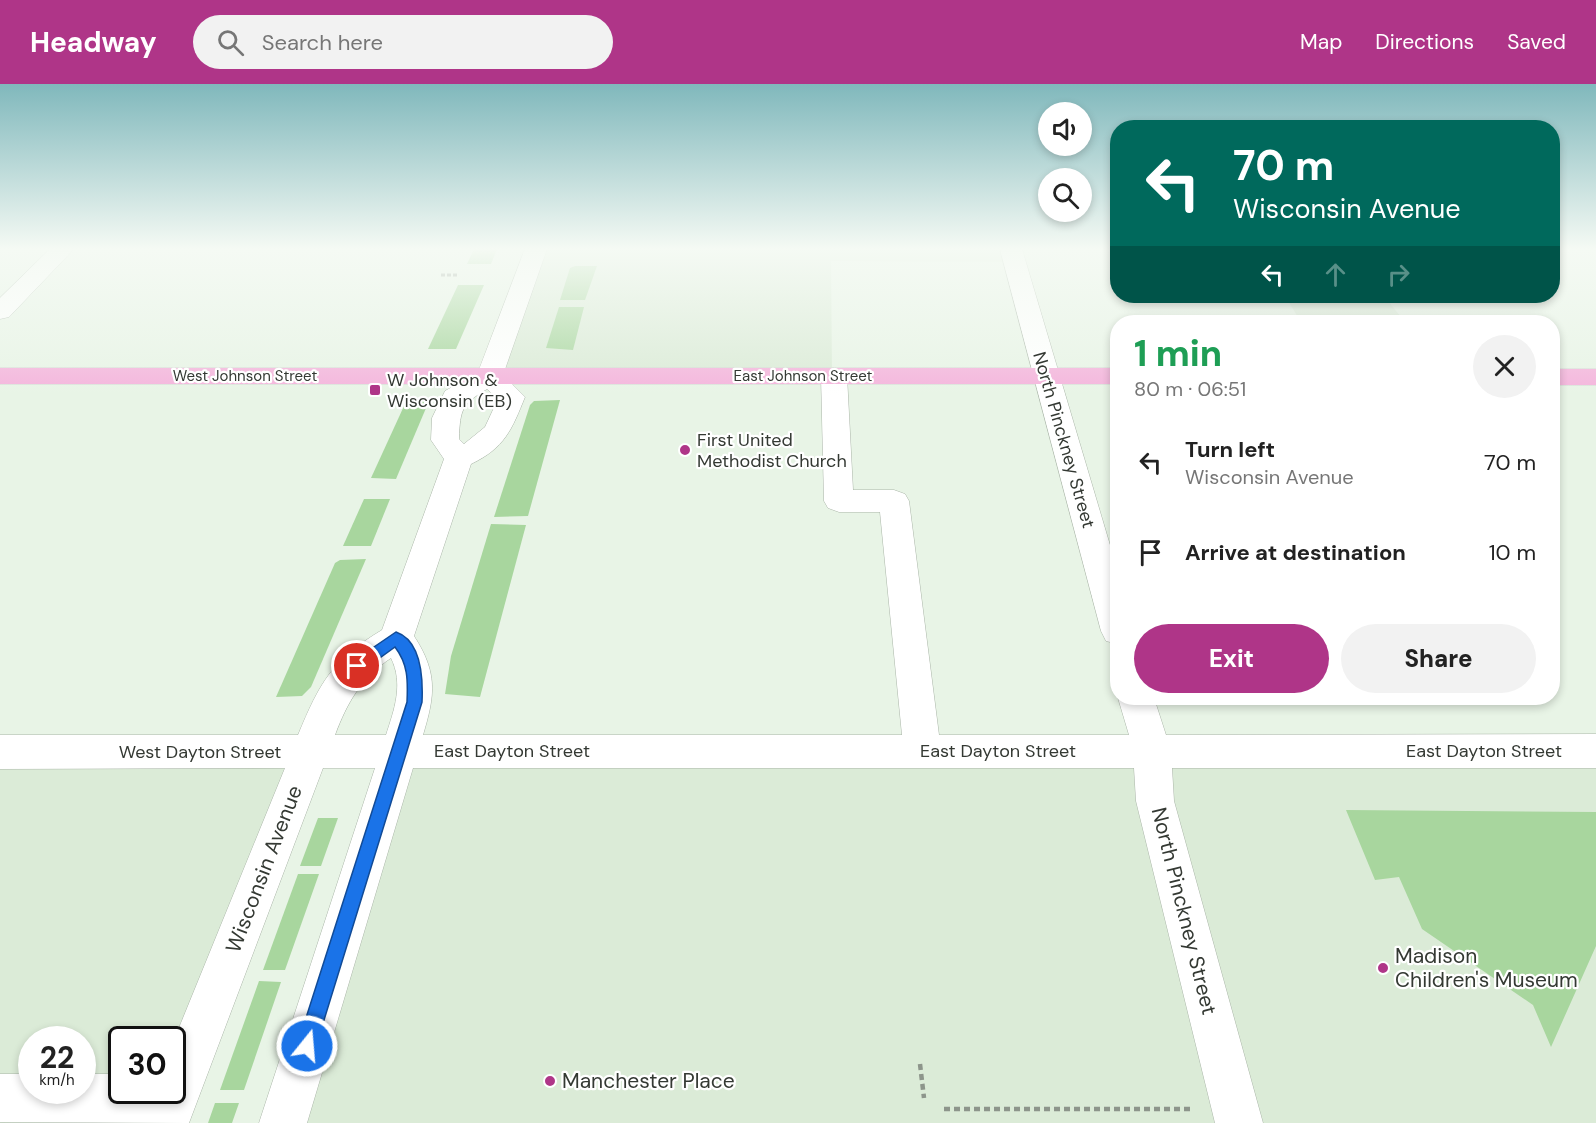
<!DOCTYPE html>
<meta charset="utf-8">
<style>
:root{--surface:#fff;--page:#f2f2f2;--text:#222;--muted:#767676;--accent:#af3588}
body{margin:0;font-family:"DM Sans",sans-serif;background:var(--page);color:var(--text);height:100vh;display:flex;flex-direction:column;font-size:22px;white-space:nowrap}
*{box-sizing:border-box;margin:0}
p{font-size:20px;color:var(--muted)}
.icon{flex:none;width:33px;height:33px;fill:none;stroke:currentColor;stroke-width:2;stroke-linecap:round;stroke-linejoin:round}
.map{position:relative;flex:1;overflow:hidden}
.sheet{position:absolute;left:1110px;top:231px;width:450px;height:390px;display:flex;flex-direction:column;background:var(--surface);border-radius:24px;box-shadow:0 3px 9px #0003}
.sheet>*{flex:none}
.guide{position:absolute;left:1110px;top:36px;width:450px;height:183px;border-radius:24px;box-shadow:0 3px 9px #0003;background:#00695c;color:#fff;overflow:hidden}
.fabs{position:absolute;left:1038px;top:18px;display:grid;gap:12px}
.fabs a{display:grid;place-items:center;width:54px;height:54px;border-radius:50%;background:var(--surface);box-shadow:0 3px 9px #0003;font-size:30px}
.speed{position:absolute;left:18px;top:942px;display:flex;gap:12px;font-size:30px;font-weight:700;text-align:center}
.speed>*{display:grid;place-content:center;width:78px;height:78px;border-radius:50%;background:var(--surface);box-shadow:0 3px 9px #0003;line-height:1}
.speed small{font-size:15px;font-weight:400}
.speed .limit{border:3px solid #111;border-radius:9px;background:#fff;color:#111}
.pin{position:absolute;display:grid;place-items:center;width:51px;height:51px;color:#fff;margin:-26px;border:3px solid #fff;border-radius:50%;box-shadow:0 2px 6px #0007}
.me{position:absolute;width:66px;margin:-33px;rotate:17deg;stroke-linejoin:round;filter:drop-shadow(0 0 4px #0008)}
.turn{display:flex;align-items:center;gap:21px;height:126px;padding:0 24px;font-size:27px}
.turn .icon{width:78px;height:78px;stroke-width:2.5}
.turn b{display:block;font-size:42px;line-height:51px}
.lanes{display:flex;align-items:center;height:57px;padding:0 24px;background:#0003;justify-content:center;gap:30px;direction:ltr}
.lanes .off{opacity:.35}
.round{display:grid;place-items:center;flex:none;width:63px;height:63px;border-radius:32px;background:var(--page)}
.summary{display:flex;align-items:center;justify-content:space-between;height:102px;padding:0 24px}
h1{font-size:36px;font-weight:800;line-height:45px;color:#1e9e55}
.primary-button{display:flex;gap:12px;margin-top:auto;padding:12px 24px}
.primary-button a{flex:1;height:69px;border-radius:36px;background:var(--accent);color:#fff;font-size:24px;font-weight:800;line-height:69px;text-align:center}
.primary-button a+a{background:var(--page);color:var(--text)}
ul{padding:0;list-style:none}
li{display:flex;align-items:center;gap:18px;height:90px;padding:0 24px}
li div{flex:1}
li b{display:block;font-size:22px}
li em{font-style:normal}
header{display:flex;align-items:center;gap:36px;box-sizing:border-box;height:84px;padding:0 30px;background:var(--accent);color:#fff}
header strong{font-size:28px}
nav{display:flex;gap:33px;margin-inline-start:auto;font-size:21px}
.search{width:420px;height:54px;background:var(--page);display:flex;align-items:center;gap:15px;box-sizing:border-box;padding:0 21px;border-radius:33px;color:var(--muted);font-size:22px}
.map>svg:first-child{display:block}
</style>
<header>
<strong>Headway</strong>
<div class="search"><svg class="icon" aria-label="search" viewBox="0 0 24 24"><circle cx="10" cy="10" r="6"/><path d="M15 15l6 6"/></svg>Search here</div>
<nav><a>Map</a><a>Directions</a><a>Saved</a></nav>
</header>
<div class="map">
<svg width="1596" height="1039" viewBox="0 0 1596 1039">
<rect width="100%" height="100%" fill="#e8f4e6"/>
<g fill="#dbebd7" fill-rule="evenodd">
<path d="M 536,165 L 1011,165 L 1015,178 L 831,177 L 832,292 L 489,293 Z"/>
<path d="M 1285,212 L 1384,212 L 1405,238 L 1301,238 Z"/>
<path d="M 400,666 L 1596,667 L 1596,1039 L 283,1039 Z"/>
<path d="M 0,668 L 310,669 L 165,1039 L 0,1039 ZM 32,956 L 82,956 L 82,1006 L 32,1006 ZM 122,956 L 172,956 L 172,1006 L 122,1006 Z"/>
</g>
<g fill="#a8d69e">
<path d="M 474,165 L 497,165 L 491,180 L 467,180 Z"/>
<path d="M 575,182 L 597,182 L 585,216 L 560,216 L 570,184 Z"/>
<path d="M 458,201 L 484,201 L 456,265 L 428,265 Z"/>
<path d="M 559,223 L 584,223 L 573,266 L 546,264 Z"/>
<path d="M 560,316 L 528,432 L 494,433 L 530,321 L 534,317 Z"/>
<path d="M 415,317 L 429,317 L 396,395 L 371,394 L 404,322 Z"/>
<path d="M 364,415 L 390,415 L 371,462 L 343,462 Z"/>
<path d="M 491,440 L 526,441 L 480,613 L 445,610 L 451,572 Z"/>
<path d="M 366,475 L 311,603 L 302,612 L 276,613 L 335,479 L 340,476 Z"/>
<path d="M 1346,726 L 1596,728 L 1596,862 L 1551,963 L 1533,921 L 1422,845 L 1399,793 L 1375,796 Z"/>
<path d="M 318,734 L 338,734 L 321,782 L 300,782 Z"/>
<path d="M 298,790 L 319,790 L 285,886 L 263,886 Z"/>
<path d="M 259,897 L 281,898 L 244,1006 L 220,1006 Z"/>
<path d="M 215,1019 L 239,1019 L 232,1039 L 208,1039 Z"/>
</g>
<g fill="none" stroke-linecap="round" stroke-linejoin="round">
<defs>
<g id="minor">
<path d="M 50,165 L 74,165 L 9,233 L 0,235 L 0,214 Z"/>
<path d="M 525,165 L 547,165 L 503,291 L 525,313 C 512,345 505,364 471,380 L 414,552 C 438,589 435,611 423,651 L 902,651 L 880,428 L 839,428 L 828,424 L 824,417 L 821,292 L 825,286 L 834,284 L 843,286 L 847,292 L 853,406 L 894,406 L 905,410 L 909,417 L 939,651 L 1129,651 L 1118,614 L 1154,614 L 1166,651 L 1596,650 L 1596,684 L 1172,684 L 1174,717 L 1263,1039 L 1215,1039 L 1136,717 L 1134,684 L 413,684 L 307,1039 L 259,1039 L 375,684 L 323,684 L 189,1039 L 0,1038 L 0,990 L 32,990 L 32,1006 L 82,1006 L 82,990 L 122,990 L 122,1006 L 172,1006 L 172,961 L 285,684 L 0,685 L 0,651 L 298,651 C 320,598 332,576 382,546 L 444,375 L 431,356 L 432,334 L 445,307 L 478,288 ZM 487,305 L 498,315 L 485,343 L 464,360 L 459,355 C 460,325 462,320 487,305 ZM 391,574 C 404,600 394,626 386,651 L 335,651 C 347,619 361,594 391,574 Z"/>
<path d="M 1000,165 L 1022,165 L 1118,488 L 1118,560 L 1106,557 L 1101,547 Z"/>
</g>
<g id="major">
<rect x="0" y="284" width="1118" height="16"/>
<rect x="1552" y="285" width="44" height="16"/>
</g>
</defs>
<use href="#minor" stroke="#abb6a9" stroke-width="1"/>
<use href="#major" stroke="#d2d3d2" stroke-width="1"/>
<path stroke="#8d958b" stroke-width="3" stroke-dasharray="4 2" stroke-linecap="butt" d="M 441,191 L 457,191"/>
<g stroke="#8d958b" stroke-width="4.5" stroke-dasharray="6 4" stroke-linecap="butt">
<path d="M 920,980 L 924,1014"/>
<path d="M 944,1025 L 1191,1025"/>
</g>
<use href="#minor" fill="#fff" fill-rule="evenodd"/>
<use href="#major" fill="#f4b5dc" fill-rule="evenodd"/>
</g>
<linearGradient id="sky" x2="0" y2="1"><stop stop-color="#80b8bc"/><stop offset="0.53" stop-color="#f5faf4"/><stop offset="1" stop-color="#f5faf4" stop-opacity="0"/></linearGradient>
<rect width="1596" height="311" fill="url(#sky)"/>
<path fill="#1a73e8" stroke="#114b97" stroke-width="1.5" d="M 396,548 C 422,557 423,596 422,618 L 316,962 L 314,969 L 307,972 L 300,969 L 297,962 L 407,618 C 408,596 408,580 395,563 L 363,586 L 357,588 L 350,582 L 352,578 Z"/>
<g fill="#af3588" stroke="#fff" stroke-width="2">
<rect x="369" y="300" width="12" height="12" rx="3"/>
<circle cx="685" cy="366" r="6"/>
<circle cx="1383" cy="884" r="6"/>
<circle cx="550" cy="997" r="6"/>
</g>
<g text-anchor="middle" stroke-width="4.5" stroke-linejoin="round" paint-order="stroke">
<g font-size="15" fill="#343933" stroke="#fff">
<text x="245" y="297">West Johnson Street</text>
<text x="803" y="297">East Johnson Street</text>
</g>
<g font-size="18" fill="#343933" stroke="#fff" text-anchor="start">
<text x="387" y="302">W Johnson &amp;<tspan x="387" dy="21">Wisconsin (EB)</tspan></text>
<text x="697" y="362">First United<tspan x="697" dy="21">Methodist Church</tspan></text>
</g>
<g font-size="18" fill="#343933" stroke="#fff">
<text transform="translate(1064 356) rotate(74)" y="6">North Pinckney Street</text>
<text x="512" y="673">East Dayton Street</text>
<text x="998" y="673">East Dayton Street</text>
<text x="1484" y="673">East Dayton Street</text>
<text x="200" y="674">West Dayton Street</text>
</g>
<g font-size="21" fill="#343933" stroke="#fff">
<text transform="translate(264 785) rotate(-69)" y="7">Wisconsin Avenue</text>
<text transform="translate(1184 827) rotate(76)" y="7">North Pinckney Street</text>
</g>
<g font-size="21" fill="#343933" stroke="#fff" text-anchor="start">
<text x="1395" y="879">Madison<tspan x="1395" dy="24">Children's Museum</tspan></text>
<text x="562" y="1004">Manchester Place</text>
</g>
</g>
</svg>
<div class="fabs">
<a><svg class="icon" aria-label="sound" viewBox="0 0 24 24"><path d="M4 9h4l5-4v14l-5-4H4zM17 9q2 3 0 6"/></svg></a>
<a><svg class="icon" aria-label="search" viewBox="0 0 24 24"><circle cx="10" cy="10" r="6"/><path d="M15 15l6 6"/></svg></a>
</div>
<div class="speed"><div>22<small>km/h</small></div><div class="limit">30</div></div>
<div class="pin" style="left:357px;top:582px;background:#d93025"><svg class="icon" aria-label="arrive" viewBox="0 0 24 24"><path d="M6 21V4h12l-3 4 3 4H6"/></svg></div>
<svg class="me" style="left:307px;top:962px" viewBox="-20 -20 40 40"><circle r="17" fill="#1a73e8" stroke="#fff" stroke-width="3"/><path d="M0-11L8 9 0 5-8 9z" fill="#fff"/></svg>
<div class="guide">
<div class="turn"><svg class="icon" aria-label="left" viewBox="0 0 24 24"><path d="M17 20v-9H6M10 6l-5 5 5 5"/></svg><div><b>70 m</b>Wisconsin Avenue</div></div>
<div class="lanes"><svg class="icon" aria-label="left" viewBox="0 0 24 24"><path d="M17 20v-9H6M10 6l-5 5 5 5"/></svg><svg class="icon off" aria-label="ahead" viewBox="0 0 24 24"><path d="M12 20V5M6 11l6-6 6 6"/></svg><svg class="icon off" aria-label="right" viewBox="0 0 24 24"><path d="M7 20v-9h11M14 6l5 5-5 5"/></svg></div>
</div>
<section class="sheet">
<div class="summary"><div><h1>1 min</h1><p>80 m · 06:51</p></div><a class="round"><svg class="icon" aria-label="close" viewBox="0 0 24 24"><path d="M6 6l12 12M18 6L6 18"/></svg></a></div>
<ul>
<li><svg class="icon" aria-label="left" viewBox="0 0 24 24"><path d="M17 20v-9H6M10 6l-5 5 5 5"/></svg><div><b>Turn left</b><p>Wisconsin Avenue</p></div><em>70 m</em></li>
<li><svg class="icon" aria-label="arrive" viewBox="0 0 24 24"><path d="M6 21V4h12l-3 4 3 4H6"/></svg><div><b>Arrive at destination</b></div><em>10 m</em></li>
</ul>
<div class="primary-button"><a>Exit</a><a>Share</a></div>
</section>
</div>
